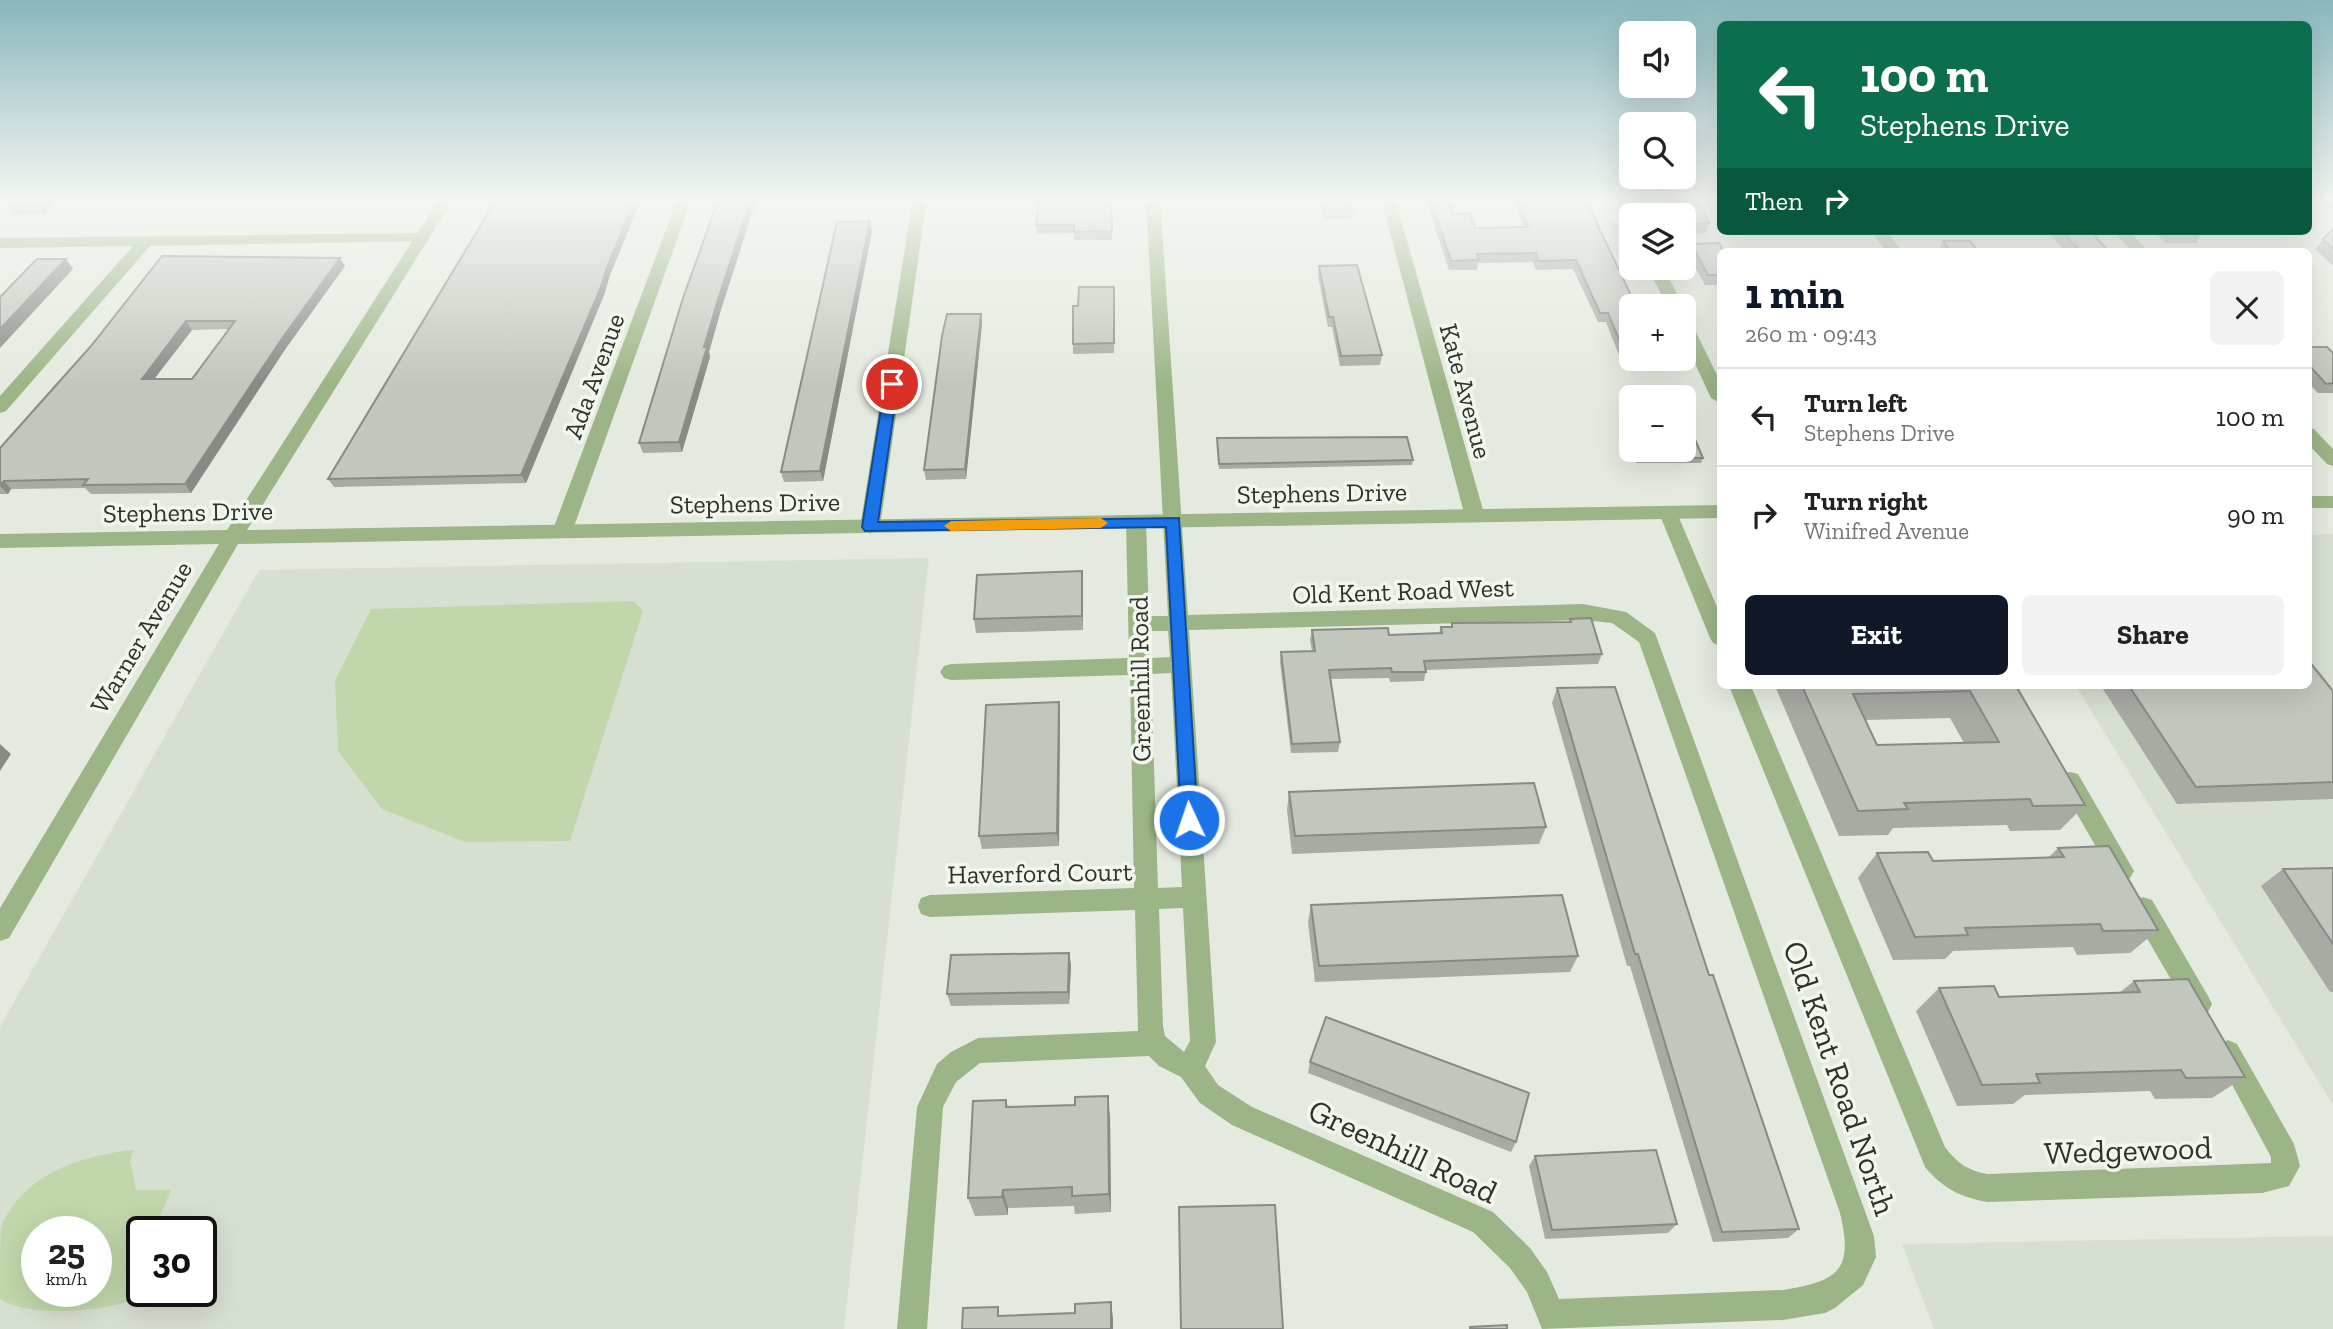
<!DOCTYPE html>
<meta charset="utf-8">
<style>
:root{--surface:#fff;--page:#f2f2f2;--text:#222;--muted:#767676;--line:#e0e0e0;--accent:#111827}
body{margin:0;font-family:"Zilla Slab",serif;background:var(--page);color:var(--text);height:100vh;display:flex;flex-direction:column;font-size:26px;white-space:nowrap}
*{box-sizing:border-box;margin:0}
p{font-size:23px;color:var(--muted)}
.icon{flex:none;width:38px;height:38px;fill:none;stroke:currentColor;stroke-width:2;stroke-linecap:round;stroke-linejoin:round}
.map{position:relative;flex:1;overflow:hidden}
.side{position:absolute;left:1717px;top:248px;width:595px;height:441px;display:flex;flex-direction:column;background:var(--surface);border-radius:10px;box-shadow:0 7px 28px #0002}
.side>*{flex:none}
.guide{position:absolute;left:1717px;top:21px;width:595px;height:214px;border-radius:10px;box-shadow:0 7px 28px #0002;background:#0b6e4f;color:#fff;overflow:hidden}
.fabs{position:absolute;left:1619px;top:21px;display:grid;gap:14px}
.fabs a{display:grid;place-items:center;width:77px;height:77px;border-radius:10px;background:var(--surface);box-shadow:0 7px 28px #0002;font-size:35px}
.speed{position:absolute;left:21px;top:1216px;display:flex;gap:14px;font-size:35px;font-weight:700;text-align:center}
.speed>*{display:grid;place-content:center;width:91px;height:91px;border-radius:50%;background:var(--surface);box-shadow:0 7px 28px #0002;line-height:1}
.speed small{font-size:18px;font-weight:400}
.speed .limit{border:4px solid #111;border-radius:10px;background:#fff;color:#111}
.pin{position:absolute;display:grid;place-items:center;width:60px;height:60px;color:#fff;margin:-30px;border:4px solid #fff;border-radius:50%;box-shadow:0 2px 7px #0007}
.me{position:absolute;width:77px;margin:-38px;rotate:357deg;stroke-linejoin:round;filter:drop-shadow(0 0 5px #0008)}
.turn{display:flex;align-items:center;gap:24px;height:147px;padding:0 28px;font-size:32px}
.turn .icon{width:91px;height:91px;stroke-width:2.5}
.turn b{display:block;font-size:49px;line-height:60px}
.then{display:flex;align-items:center;height:66px;padding:0 28px;background:#0003;gap:14px;font-size:26px}
.round{display:grid;place-items:center;flex:none;width:74px;height:74px;border-radius:10px;background:var(--page)}
.head{display:flex;align-items:center;justify-content:space-between;height:119px;padding:0 28px}
h1{font-size:42px;font-weight:700;line-height:52px;color:var(--accent)}
.button{display:flex;gap:14px;margin-top:auto;padding:14px 28px}
.button a{flex:1;height:80px;border-radius:10px;background:var(--accent);color:#fff;font-size:28px;font-weight:700;line-height:80px;text-align:center}
.button a+a{background:var(--page);color:var(--text)}
ul{padding:0;list-style:none}
li{display:flex;align-items:center;gap:21px;height:98px;padding:0 28px;border-top:2px solid var(--line)}
li div{flex:1}
li b{display:block;font-size:26px}
li em{font-style:normal}
.map>svg:first-child{display:block}
</style>
<div class="map">
<svg width="2333" height="1329" viewBox="0 0 2333 1329">
<rect width="100%" height="100%" fill="#e5eae0"/>
<g fill="#d7dfd0" fill-rule="evenodd">
<path d="M 2333,534 L 2333,1105 L 2076,686 L 2308,686 L 2308,535 Z"/>
<path d="M 929,558 L 844,1329 L 0,1329 L 0,1027 L 259,570 ZM 37,1232 L 96,1232 L 96,1292 L 37,1292 ZM 142,1232 L 201,1232 L 201,1292 L 142,1292 Z"/>
<path d="M 2333,1236 L 2333,1329 L 1934,1329 L 1902,1244 Z"/>
</g>
<g fill="#c0d7ab" fill-rule="evenodd">
<path d="M 634,601 L 643,611 L 570,841 L 465,842 L 382,809 L 338,751 L 335,680 L 371,609 Z"/>
<path d="M 134,1150 L 130,1160 L 136,1190 L 171,1190 L 153,1232 L 142,1232 L 139,1264 L 142,1266 L 142,1292 L 153,1292 C 120,1311 32,1320 0,1299 C 0,1281 0,1244 1,1228 C 22,1174 82,1155 134,1150 ZM 37,1232 L 96,1232 L 96,1292 L 37,1292 Z"/>
</g>
<g fill="none" stroke-linecap="round" stroke-linejoin="round">
<g fill="#9cb586" fill-rule="evenodd">
<path d="M 678,198 L 692,198 L 572,532 L 569,537 L 555,537 L 552,532 Z"/>
<path d="M 913,198 L 927,198 L 880,527 L 870,534 L 860,527 Z"/>
<path d="M 1146,198 L 1160,198 L 1188,615 L 1583,604 L 1626,612 L 1655,633 L 1874,1236 L 1876,1257 L 1863,1285 L 1835,1308 L 1825,1313 L 1783,1320 L 1542,1329 L 1527,1292 L 1510,1268 L 1473,1232 L 1232,1125 L 1200,1103 L 1181,1077 L 1159,1066 L 1149,1056 L 980,1063 L 956,1082 L 943,1107 L 927,1329 L 897,1329 L 917,1107 L 937,1064 L 951,1052 L 978,1038 L 1138,1031 L 1135,910 L 930,917 L 921,914 L 918,906 L 921,898 L 930,895 L 1134,888 L 1130,675 L 951,680 L 944,678 L 940,672 L 944,666 L 951,664 L 1129,658 L 1126,522 L 1136,515 L 1146,522 L 1149,616 L 1168,616 ZM 1583,620 L 1612,623 L 1639,642 L 1840,1213 C 1854,1271 1838,1281 1783,1290 L 1559,1299 L 1547,1272 L 1530,1248 L 1493,1212 L 1252,1107 L 1218,1085 L 1205,1066 L 1216,1042 L 1189,630 ZM 1149,631 L 1168,631 L 1170,657 L 1150,658 ZM 1171,673 L 1182,887 L 1158,888 L 1151,674 ZM 1183,908 L 1190,1041 L 1184,1052 L 1165,1036 L 1163,1026 L 1159,909 Z"/>
<path d="M 1381,198 L 1395,198 L 1485,517 L 1482,522 L 1468,522 L 1465,517 Z"/>
<path d="M 1614,198 L 1628,198 L 1637,215 L 1631,215 L 1631,222 L 1626,221 Z"/>
<path d="M 2319,198 L 2333,198 L 2333,209 Z"/>
<path d="M 1871,231 L 1887,231 L 1902,252 L 1886,252 Z"/>
<path d="M 2113,231 L 2129,231 L 2149,252 L 2132,252 Z"/>
<path d="M 422,233 L 430,238 L 427,241 L 150,246 L 6,411 L 0,413 L 0,396 L 133,246 L 0,248 L 0,238 Z"/>
<path d="M 1648,268 L 1664,268 L 1683,306 L 1667,306 Z"/>
<path d="M 1684,319 L 1692,324 L 1720,381 L 1720,403 L 1711,398 L 1684,340 Z"/>
<path d="M 2308,427 L 2314,429 L 2333,449 L 2333,466 L 2327,464 L 2308,444 Z"/>
<path d="M 1668,506 L 1677,513 L 1720,614 L 1720,646 L 1713,643 L 1710,638 L 1659,513 Z"/>
<path d="M 1729,686 L 1751,686 L 1945,1147 C 1957,1163 1968,1171 1988,1174 L 2271,1163 L 2271,1157 L 2215,1053 L 2219,1044 L 2228,1040 L 2237,1044 L 2294,1144 L 2300,1166 L 2289,1186 L 2262,1193 L 1988,1202 C 1962,1198 1942,1188 1925,1167 Z"/>
<path d="M 2070,772 L 2078,774 L 2130,864 L 2134,871 L 2130,878 L 2122,881 L 2114,878 L 2062,788 L 2059,781 L 2062,774 Z"/>
<path d="M 2143,897 L 2152,900 L 2208,996 L 2212,1004 L 2208,1012 L 2199,1016 L 2190,1012 L 2134,916 L 2131,908 L 2134,900 Z"/>
</g>
<g fill="#9cb586" fill-rule="evenodd">
<path d="M 440,198 L 454,198 L 247,530 L 1720,505 L 1720,518 L 238,544 L 9,938 L 0,941 L 0,908 L 219,544 L 0,548 L 0,534 L 227,530 Z"/>
<rect x="2308" y="496" width="25" height="12"/>
</g>
</g>
<g fill="#a7aba3" fill-rule="evenodd">
<path d="M 60,198 L 44,214 L 15,215 L 7,205 Z"/>
<path d="M 1111,198 L 1112,240 L 1074,240 L 1074,233 L 1037,234 L 1036,225 Z"/>
<path d="M 1312,198 L 1350,198 L 1353,209 L 1352,218 L 1324,219 L 1320,202 L 1313,202 Z"/>
<path d="M 1425,198 L 1448,198 L 1454,214 L 1475,228 L 1523,227 L 1513,198 L 1585,198 L 1631,306 L 1631,359 L 1658,359 L 1656,364 L 1623,365 L 1606,322 L 1598,322 L 1573,269 L 1536,270 L 1533,262 L 1478,263 L 1477,270 L 1449,270 Z"/>
<path d="M 1665,198 L 1696,198 L 1709,223 L 1706,233 L 1684,234 L 1684,215 L 1674,215 Z"/>
<path d="M 2333,229 L 2333,266 L 2315,249 Z"/>
<path d="M 872,231 L 823,481 L 784,482 L 781,472 Z"/>
<path d="M 2047,231 L 2091,231 L 2109,252 L 2066,252 Z"/>
<path d="M 2154,231 L 2200,231 L 2202,233 L 2196,243 L 2165,243 Z"/>
<path d="M 1943,241 L 1979,252 L 1938,252 L 1938,251 Z"/>
<path d="M 1691,244 L 1720,252 L 1720,285 L 1705,285 L 1688,254 Z"/>
<path d="M 345,266 L 286,348 L 191,493 L 91,494 L 85,488 L 11,489 L 8,494 L 0,494 L 0,448 L 91,346 ZM 229,329 L 192,379 L 154,379 L 192,330 Z"/>
<path d="M 1319,266 L 1382,355 L 1380,365 L 1340,366 L 1332,327 L 1328,327 L 1318,276 Z"/>
<path d="M 610,275 L 604,295 L 526,483 L 334,487 L 328,479 Z"/>
<path d="M 1114,287 L 1114,353 L 1073,354 L 1073,344 L 1078,306 Z"/>
<path d="M 720,313 L 709,352 L 710,357 L 682,452 L 643,453 L 639,443 Z"/>
<path d="M 981,314 L 982,324 L 966,479 L 926,480 L 924,470 Z"/>
<path d="M 2308,347 L 2333,353 L 2333,393 L 2318,393 L 2308,383 Z"/>
<path d="M 1628,432 L 1631,432 L 1631,449 L 1626,437 Z"/>
<path d="M 1217,438 L 1413,460 L 1412,465 L 1219,469 Z"/>
<path d="M 1631,450 L 1684,450 L 1703,458 L 1701,463 L 1636,463 Z"/>
<path d="M 1082,571 L 1083,630 L 976,633 L 974,619 Z"/>
<path d="M 1570,619 L 1602,654 L 1598,664 L 1426,670 L 1424,681 L 1390,682 L 1389,678 L 1331,679 L 1340,742 L 1338,752 L 1291,753 L 1280,662 L 1281,652 L 1312,651 L 1310,640 L 1312,630 L 1389,635 L 1439,633 L 1441,627 L 1451,627 L 1452,623 L 1569,622 Z"/>
<path d="M 1775,686 L 2016,686 L 2085,805 L 2060,830 L 2010,831 L 2007,825 L 1893,828 L 1888,835 L 1839,836 ZM 1950,718 L 1964,743 L 1877,745 L 1865,720 Z"/>
<path d="M 2101,686 L 2308,686 L 2333,691 L 2333,799 L 2177,804 Z"/>
<path d="M 1557,688 L 1709,975 L 1799,1229 L 1788,1238 L 1713,1242 L 1630,966 L 1627,966 L 1552,703 Z"/>
<path d="M 1060,716 L 1059,846 L 982,849 L 979,836 Z"/>
<path d="M 1289,792 L 1546,827 L 1539,844 L 1292,854 L 1287,810 Z"/>
<path d="M 2058,848 L 2158,930 L 2130,953 L 2077,955 L 2073,947 L 1953,951 L 1945,959 L 1893,960 L 1858,878 L 1877,853 L 1933,861 L 2048,858 Z"/>
<path d="M 2333,868 L 2333,992 L 2330,992 L 2261,886 L 2283,869 Z"/>
<path d="M 1311,905 L 1578,956 L 1570,972 L 1315,982 L 1308,922 Z"/>
<path d="M 1069,953 L 1071,965 L 1069,1004 L 951,1006 L 947,994 Z"/>
<path d="M 2134,981 L 2245,1077 L 2212,1098 L 2155,1099 L 2150,1091 L 2025,1095 L 2013,1104 L 1957,1106 L 1916,1011 L 1939,988 L 1999,997 L 2119,993 Z"/>
<path d="M 1310,1062 L 1516,1142 L 1511,1152 L 1308,1073 Z"/>
<path d="M 1006,1100 L 1008,1107 L 1110,1117 L 1111,1212 L 1075,1214 L 1074,1206 L 1008,1208 L 1008,1215 L 975,1216 L 968,1198 Z"/>
<path d="M 1535,1156 L 1677,1224 L 1668,1233 L 1545,1239 L 1529,1166 Z"/>
</g>
<g fill="#888b85">
<path d="M 44,198 L 60,198 L 44,214 L 37,205 Z"/>
<path d="M 636,198 L 642,198 L 610,275 L 604,295 L 526,483 L 521,475 Z"/>
<path d="M 751,198 L 757,198 L 720,313 L 709,352 L 710,357 L 682,452 L 679,442 L 704,347 L 717,303 Z"/>
<path d="M 870,221 L 872,231 L 823,481 L 820,471 Z"/>
<path d="M 340,258 L 345,266 L 286,348 L 191,493 L 185,484 L 281,340 Z"/>
<path d="M 66,259 L 73,269 L 0,348 L 0,329 Z"/>
<path d="M 981,314 L 982,324 L 966,479 L 965,469 Z"/>
<path d="M 186,321 L 192,330 L 148,387 L 142,379 Z"/>
<path d="M 4,481 L 11,489 L 8,494 L 0,486 Z"/>
<path d="M 1082,571 L 1083,586 L 1083,630 L 1082,616 Z"/>
<path d="M 1059,702 L 1060,716 L 1059,846 L 1057,833 Z"/>
<path d="M 0,744 L 11,754 L 0,771 Z"/>
<path d="M 1069,953 L 1071,965 L 1069,1004 L 1068,992 Z"/>
<path d="M 1108,1096 L 1110,1117 L 1111,1212 L 1109,1194 Z"/>
<path d="M 1003,1190 L 1008,1208 L 1008,1215 L 1002,1197 Z"/>
<path d="M 1111,1302 L 1113,1318 L 1113,1329 L 1111,1329 Z"/>
</g>
<g fill="#c2c7be" stroke="#888b85" stroke-width="2" fill-rule="evenodd">
<path d="M 15,198 L 44,198 L 37,205 L 7,205 Z"/>
<path d="M 497,198 L 636,198 L 607,267 L 601,287 L 521,475 L 328,479 Z"/>
<path d="M 719,198 L 751,198 L 717,303 L 704,347 L 707,347 L 679,442 L 639,443 L 683,298 Z"/>
<path d="M 1039,198 L 1111,198 L 1112,231 L 1074,232 L 1074,225 L 1036,225 Z"/>
<path d="M 1322,198 L 1350,198 L 1353,209 L 1325,209 Z"/>
<path d="M 1430,198 L 1448,198 L 1454,214 L 1470,213 L 1475,228 L 1528,227 L 1518,198 L 1585,198 L 1636,306 L 1631,306 L 1631,356 L 1626,356 L 1608,313 L 1600,313 L 1576,260 L 1538,261 L 1536,253 L 1477,254 L 1479,260 L 1451,261 Z"/>
<path d="M 1673,198 L 1696,198 L 1709,223 L 1687,224 L 1684,218 L 1684,215 L 1682,215 Z"/>
<path d="M 870,221 L 820,471 L 781,472 L 837,222 Z"/>
<path d="M 2333,229 L 2333,249 L 2323,239 Z"/>
<path d="M 2062,231 L 2091,231 L 2109,252 L 2081,252 Z"/>
<path d="M 2169,231 L 2200,231 L 2202,233 L 2171,234 Z"/>
<path d="M 1943,241 L 1970,241 L 1979,252 L 1951,252 Z"/>
<path d="M 1719,243 L 1724,252 L 1720,252 L 1720,275 L 1708,275 L 1691,244 Z"/>
<path d="M 162,256 L 340,258 L 281,340 L 185,484 L 83,485 L 88,479 L 4,481 L 0,485 L 0,448 L 91,346 ZM 186,321 L 235,321 L 192,379 L 142,379 Z"/>
<path d="M 37,259 L 66,259 L 0,329 L 0,297 Z"/>
<path d="M 1357,265 L 1382,355 L 1341,356 L 1333,317 L 1329,317 L 1319,266 Z"/>
<path d="M 1079,287 L 1114,287 L 1114,343 L 1073,344 L 1073,306 L 1078,306 Z"/>
<path d="M 947,314 L 981,314 L 965,469 L 924,470 L 942,336 Z"/>
<path d="M 2308,347 L 2327,347 L 2333,353 L 2333,383 L 2326,384 L 2308,364 Z"/>
<path d="M 1684,416 L 1685,416 L 1703,458 L 1638,458 L 1635,450 L 1684,450 Z"/>
<path d="M 1407,437 L 1413,460 L 1219,464 L 1217,438 Z"/>
<path d="M 1082,571 L 1082,616 L 974,619 L 977,575 Z"/>
<path d="M 1591,618 L 1602,654 L 1424,661 L 1426,672 L 1392,672 L 1391,668 L 1329,670 L 1340,742 L 1292,744 L 1281,652 L 1315,651 L 1312,630 L 1388,628 L 1389,635 L 1442,633 L 1441,627 L 1452,627 L 1452,623 L 1571,622 L 1570,619 Z"/>
<path d="M 2308,660 L 2333,691 L 2333,782 L 2196,787 L 2129,686 L 2308,686 Z"/>
<path d="M 1802,686 L 2016,686 L 2085,805 L 2033,806 L 2030,799 L 1904,803 L 1908,809 L 1858,811 ZM 1970,691 L 1999,742 L 1877,745 L 1853,694 Z"/>
<path d="M 1615,687 L 1709,975 L 1713,975 L 1799,1229 L 1722,1232 L 1638,954 L 1635,954 L 1557,688 Z"/>
<path d="M 1059,702 L 1057,833 L 979,836 L 986,705 Z"/>
<path d="M 1534,783 L 1546,827 L 1295,836 L 1289,792 Z"/>
<path d="M 2109,846 L 2158,930 L 2103,931 L 2100,924 L 1965,928 L 1968,935 L 1915,937 L 1877,853 L 1928,852 L 1933,861 L 2064,857 L 2058,848 Z"/>
<path d="M 2333,868 L 2333,944 L 2283,869 Z"/>
<path d="M 1562,895 L 1578,956 L 1319,966 L 1311,905 Z"/>
<path d="M 1069,953 L 1068,992 L 947,994 L 951,955 Z"/>
<path d="M 2188,979 L 2245,1077 L 2186,1078 L 2181,1070 L 2036,1074 L 2040,1083 L 1982,1085 L 1939,988 L 1994,986 L 1999,997 L 2140,992 L 2134,981 Z"/>
<path d="M 1326,1017 L 1529,1093 L 1516,1142 L 1310,1062 Z"/>
<path d="M 1108,1096 L 1109,1194 L 1072,1196 L 1072,1187 L 1003,1190 L 1002,1197 L 968,1198 L 973,1101 L 1006,1100 L 1006,1107 L 1075,1105 L 1075,1097 Z"/>
<path d="M 1656,1150 L 1677,1224 L 1552,1230 L 1535,1156 Z"/>
<path d="M 1275,1205 L 1283,1329 L 1181,1329 L 1179,1207 Z"/>
<path d="M 1111,1302 L 1111,1329 L 962,1329 L 963,1308 L 998,1307 L 998,1316 L 1075,1313 L 1075,1304 Z"/>
<path d="M 1507,1325 L 1507,1329 L 1470,1329 L 1470,1327 Z"/>
</g>
<linearGradient id="sky" x2="0" y2="1"><stop stop-color="#89b7bc"/><stop offset="0.52" stop-color="#f3f6f1"/><stop offset="1" stop-color="#f3f6f1" stop-opacity="0"/></linearGradient>
<rect width="2333" height="384" fill="url(#sky)"/>
<path fill="#1a73e8" stroke="#114b97" stroke-width="2" d="M 892,380 L 898,384 L 878,522 L 1179,518 L 1198,820 L 1195,825 L 1183,825 L 1181,820 L 1166,527 L 865,531 L 862,527 L 885,384 Z"/>
<path fill="#f59e0b" d="M 1101,518 L 1108,523 L 1101,528 L 951,531 L 944,526 L 951,521 Z"/>
<g text-anchor="middle" stroke-width="7" stroke-linejoin="round" paint-order="stroke">
<g font-size="26" fill="#2f312d" stroke="#f2f7ee">
<text transform="translate(594 376) rotate(-70)" y="9">Ada Avenue</text>
<text transform="translate(1466 391) rotate(75)" y="9">Kate Avenue</text>
<text transform="translate(1322 493) rotate(-1)" y="9">Stephens Drive</text>
<text transform="translate(755 503) rotate(-1)" y="9">Stephens Drive</text>
<text transform="translate(188 512) rotate(-1)" y="9">Stephens Drive</text>
<text transform="translate(1403 591) rotate(-2)" y="9">Old Kent Road West</text>
<text transform="translate(141 637) rotate(-59)" y="9">Warner Avenue</text>
<text transform="translate(1140 679) rotate(-91)" y="9">Greenhill Road</text>
<text transform="translate(1040 873) rotate(-1)" y="9">Haverford Court</text>
</g>
<g font-size="32" fill="#2f312d" stroke="#f2f7ee">
<text transform="translate(1840 1078) rotate(71)" y="11">Old Kent Road North</text>
<text transform="translate(2128 1150) rotate(-2)" y="11">Wedgewood</text>
<text transform="translate(1403 1151) rotate(25)" y="11">Greenhill Road</text>
</g>
</g>
</svg>
<div class="fabs">
<a><svg class="icon" aria-label="sound" viewBox="0 0 24 24"><path d="M4 9h4l5-4v14l-5-4H4zM17 9q2 3 0 6"/></svg></a>
<a><svg class="icon" aria-label="search" viewBox="0 0 24 24"><circle cx="10" cy="10" r="6"/><path d="M15 15l6 6"/></svg></a>
<a><svg class="icon" aria-label="layers" viewBox="0 0 24 24"><path d="M12 4l9 5-9 5-9-5zM3 14l9 5 9-5"/></svg></a>
<a>+</a>
<a>−</a>
</div>
<div class="speed"><div>25<small>km/h</small></div><div class="limit">30</div></div>
<div class="pin" style="left:892px;top:384px;background:#d93025"><svg class="icon" aria-label="arrive" viewBox="0 0 24 24"><path d="M6 21V4h12l-3 4 3 4H6"/></svg></div>
<svg class="me" style="left:1189px;top:820px" viewBox="-20 -20 40 40"><circle r="17" fill="#1a73e8" stroke="#fff" stroke-width="3"/><path d="M0-11L8 9 0 5-8 9z" fill="#fff"/></svg>
<div class="guide">
<div class="turn"><svg class="icon" aria-label="left" viewBox="0 0 24 24"><path d="M17 20v-9H6M10 6l-5 5 5 5"/></svg><div><b>100 m</b>Stephens Drive</div></div>
<div class="then">Then<svg class="icon" aria-label="right" viewBox="0 0 24 24"><path d="M7 20v-9h11M14 6l5 5-5 5"/></svg></div>
</div>
<section class="side">
<div class="head"><div><h1>1 min</h1><p>260 m · 09:43</p></div><a class="round"><svg class="icon" aria-label="close" viewBox="0 0 24 24"><path d="M6 6l12 12M18 6L6 18"/></svg></a></div>
<ul>
<li><svg class="icon" aria-label="left" viewBox="0 0 24 24"><path d="M17 20v-9H6M10 6l-5 5 5 5"/></svg><div><b>Turn left</b><p>Stephens Drive</p></div><em>100 m</em></li>
<li><svg class="icon" aria-label="right" viewBox="0 0 24 24"><path d="M7 20v-9h11M14 6l5 5-5 5"/></svg><div><b>Turn right</b><p>Winifred Avenue</p></div><em>90 m</em></li>
</ul>
<div class="button"><a>Exit</a><a>Share</a></div>
</section>
</div>
